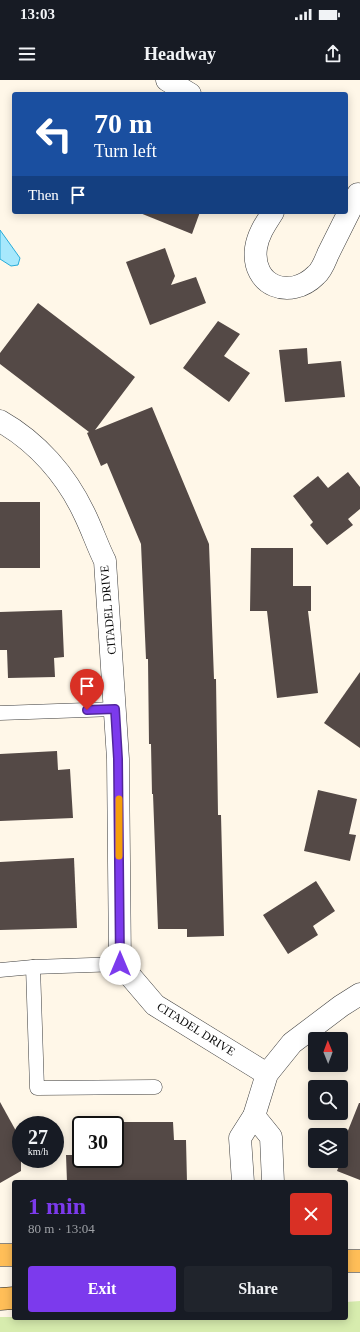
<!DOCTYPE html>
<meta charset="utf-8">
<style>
:root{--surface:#171b24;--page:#20242c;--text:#f1f3f6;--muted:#9ea1a6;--accent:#7c3aed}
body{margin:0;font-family:"Times New Roman",serif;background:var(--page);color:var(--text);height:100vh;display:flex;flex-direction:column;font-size:15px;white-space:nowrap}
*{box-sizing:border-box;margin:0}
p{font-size:13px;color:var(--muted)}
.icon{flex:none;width:22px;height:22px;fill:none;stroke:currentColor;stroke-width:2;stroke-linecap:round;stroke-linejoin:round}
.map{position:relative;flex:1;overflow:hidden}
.side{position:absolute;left:12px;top:1100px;width:336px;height:140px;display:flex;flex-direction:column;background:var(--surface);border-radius:4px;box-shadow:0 2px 10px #0003}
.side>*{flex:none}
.guide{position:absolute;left:12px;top:12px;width:336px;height:122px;border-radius:4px;box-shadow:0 2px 10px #0003;background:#1a4fa0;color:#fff;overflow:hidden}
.needle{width:26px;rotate:359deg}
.controls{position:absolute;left:308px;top:952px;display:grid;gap:8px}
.controls a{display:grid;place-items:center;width:40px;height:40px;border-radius:4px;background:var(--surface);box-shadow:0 2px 10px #0003;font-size:20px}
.speed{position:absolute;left:12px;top:1036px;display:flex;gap:8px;font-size:20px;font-weight:700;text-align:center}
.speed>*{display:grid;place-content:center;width:52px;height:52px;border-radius:50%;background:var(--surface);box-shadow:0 2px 10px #0003;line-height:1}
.speed small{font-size:10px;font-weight:400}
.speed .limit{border:2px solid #111;border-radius:6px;background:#fff;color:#111}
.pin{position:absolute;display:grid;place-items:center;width:34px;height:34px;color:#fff;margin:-41px -17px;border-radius:50% 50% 50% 0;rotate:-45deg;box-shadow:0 0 4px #0007}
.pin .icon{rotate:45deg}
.me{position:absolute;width:44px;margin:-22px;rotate:0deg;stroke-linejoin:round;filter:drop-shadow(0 0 3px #0008)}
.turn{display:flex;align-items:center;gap:14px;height:84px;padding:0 16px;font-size:18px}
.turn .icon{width:52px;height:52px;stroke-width:2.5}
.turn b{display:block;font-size:28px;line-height:34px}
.then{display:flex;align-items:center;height:38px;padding:0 16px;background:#0003;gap:8px;font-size:15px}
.round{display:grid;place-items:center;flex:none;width:42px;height:42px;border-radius:4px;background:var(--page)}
.overview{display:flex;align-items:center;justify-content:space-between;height:68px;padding:0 16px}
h1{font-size:24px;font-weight:700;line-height:30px;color:var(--accent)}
.action{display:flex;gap:8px;margin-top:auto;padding:8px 16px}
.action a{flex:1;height:46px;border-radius:4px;background:var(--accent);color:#fff;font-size:16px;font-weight:700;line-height:46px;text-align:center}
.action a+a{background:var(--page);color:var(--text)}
.status{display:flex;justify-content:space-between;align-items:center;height:28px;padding:0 20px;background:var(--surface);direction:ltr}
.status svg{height:11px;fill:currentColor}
header{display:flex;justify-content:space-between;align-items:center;height:52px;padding:0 16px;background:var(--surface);font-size:18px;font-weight:700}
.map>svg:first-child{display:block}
</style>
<div class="status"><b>13:03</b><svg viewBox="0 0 49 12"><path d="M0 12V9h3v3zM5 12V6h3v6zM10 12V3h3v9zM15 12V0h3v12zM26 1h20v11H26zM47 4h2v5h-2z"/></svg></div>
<header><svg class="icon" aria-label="menu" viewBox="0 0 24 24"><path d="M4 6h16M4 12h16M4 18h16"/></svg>Headway<svg class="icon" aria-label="share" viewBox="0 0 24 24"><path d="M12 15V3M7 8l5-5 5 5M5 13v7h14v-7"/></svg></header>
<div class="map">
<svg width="360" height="1252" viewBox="0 0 360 1252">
<rect width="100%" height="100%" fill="#fff7e8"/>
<path fill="#d7ecae" d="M 360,1221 L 360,1252 L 0,1252 L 0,1237 L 14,1237 L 14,1238 L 346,1238 L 346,1222 Z"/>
<path fill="#a7e8fc" stroke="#28acd9" d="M 0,150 L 20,178 L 18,185 L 11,186 L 0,179 Z"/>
<g fill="#544946" fill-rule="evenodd">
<path d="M 140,132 L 200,132 L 192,154 L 140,133 Z"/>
<path d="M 165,168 L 175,196 L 171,205 L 196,197 L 206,223 L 150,245 L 126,182 Z"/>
<path d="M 38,223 L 135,297 L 95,350 L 152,327 L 209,464 L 214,599 L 216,599 L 218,735 L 221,735 L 224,856 L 187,857 L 187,849 L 158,849 L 153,714 L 152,714 L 151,664 L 149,664 L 148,579 L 146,579 L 141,464 L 107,383 L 101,386 L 87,353 L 89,352 L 0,284 L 0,273 Z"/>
<path d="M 218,241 L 240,254 L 224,276 L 250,293 L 229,322 L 183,288 Z"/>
<path d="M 307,268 L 308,284 L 341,281 L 345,317 L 285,322 L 279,270 Z"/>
<path d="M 348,392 L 360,407 L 360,429 L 348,439 L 353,445 L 327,465 L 310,445 L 313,442 L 293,416 L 318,396 L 328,408 Z"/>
<rect x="0" y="422" width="40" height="66"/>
<path d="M 251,468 L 293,468 L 293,506 L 311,506 L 311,531 L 308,531 L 318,613 L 277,618 L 267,531 L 250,531 Z"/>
<path d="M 62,530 L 64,577 L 54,578 L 55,597 L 8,598 L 7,570 L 0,570 L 0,532 Z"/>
<path d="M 360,592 L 360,668 L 324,643 Z"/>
<path d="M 57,671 L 58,690 L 70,689 L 73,738 L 0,741 L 0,674 Z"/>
<path d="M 318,710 L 357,719 L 349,754 L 356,755 L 350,781 L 304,771 Z"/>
<path d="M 74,778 L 77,848 L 0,850 L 0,782 Z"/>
<path d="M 316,801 L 335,831 L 313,846 L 318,855 L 288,874 L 263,835 Z"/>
<path d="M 0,1022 L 21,1060 L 21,1091 L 0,1103 Z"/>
<path d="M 359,1023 L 360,1023 L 360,1100 L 337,1091 L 341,1081 L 341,1068 Z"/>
<path d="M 122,1042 L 173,1042 L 174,1060 L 186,1060 L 187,1102 L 67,1102 L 66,1075 L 73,1075 L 73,1044 ZM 81,1045 L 115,1045 L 115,1079 L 81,1079 Z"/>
</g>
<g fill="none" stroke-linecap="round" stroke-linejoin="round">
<defs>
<g id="service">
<path d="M 0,633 L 115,629"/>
<path d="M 33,887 L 37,1008 L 155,1007"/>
<path d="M 0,890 L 33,887 L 120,884"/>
</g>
<g id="minor">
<path d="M 167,0 L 190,14"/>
<path d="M 273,132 C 266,143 258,154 256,168 C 251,206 290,221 316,195 C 322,190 325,181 328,174 C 338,154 348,134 358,114"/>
<path d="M 0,341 C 37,362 66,395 84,433 C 92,449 97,465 105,481 L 118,679 L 120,884 L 155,925 L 267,994"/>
<path d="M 254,1036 L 271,1057 L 273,1102"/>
<path d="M 243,1102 L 240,1058 L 254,1036 L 267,994 L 292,963 L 341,926 L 360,914"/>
</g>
<g id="primary">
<path d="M 0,1175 L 14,1175"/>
<path d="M 346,1181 L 360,1181"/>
<path d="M 0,1219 L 14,1218"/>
</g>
</defs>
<use href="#service" stroke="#3d3d3d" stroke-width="15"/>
<use href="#minor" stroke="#3d3d3d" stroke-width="23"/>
<use href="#primary" stroke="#1b1b1b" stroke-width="23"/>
<use href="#service" stroke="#fff" stroke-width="14"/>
<use href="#minor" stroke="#fff" stroke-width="22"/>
<use href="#primary" stroke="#ffbe58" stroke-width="22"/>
</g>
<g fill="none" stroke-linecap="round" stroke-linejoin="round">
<defs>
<path id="route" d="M 87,630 L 115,629 L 118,679 L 120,884"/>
</defs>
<use href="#route" stroke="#51269a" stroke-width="10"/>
<use href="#route" stroke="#7c3aed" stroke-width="7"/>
<path stroke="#f59e0b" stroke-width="7" d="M 119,719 L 119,776"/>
</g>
<g text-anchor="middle" stroke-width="4" stroke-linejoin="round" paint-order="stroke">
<g font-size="12" fill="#0a0a0a" stroke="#fff">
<text transform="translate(108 530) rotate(-95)" y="4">CITADEL DRIVE</text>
<text transform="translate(196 949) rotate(32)" y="4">CITADEL DRIVE</text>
</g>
</g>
</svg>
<div class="controls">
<a><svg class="needle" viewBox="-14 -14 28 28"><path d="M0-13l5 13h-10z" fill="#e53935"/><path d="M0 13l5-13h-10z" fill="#9ea1a6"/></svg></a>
<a><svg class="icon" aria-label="search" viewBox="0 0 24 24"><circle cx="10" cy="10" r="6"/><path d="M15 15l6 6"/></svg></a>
<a><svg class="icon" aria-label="layers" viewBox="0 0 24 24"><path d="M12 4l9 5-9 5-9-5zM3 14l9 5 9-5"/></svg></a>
</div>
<div class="speed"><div>27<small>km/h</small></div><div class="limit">30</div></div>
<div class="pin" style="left:87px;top:630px;background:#d93025"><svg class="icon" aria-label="arrive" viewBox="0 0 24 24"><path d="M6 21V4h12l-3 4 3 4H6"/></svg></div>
<svg class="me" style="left:120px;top:884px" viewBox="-20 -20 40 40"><circle r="19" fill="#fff"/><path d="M0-13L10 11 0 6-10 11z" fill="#7c3aed"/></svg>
<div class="guide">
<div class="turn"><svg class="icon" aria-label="left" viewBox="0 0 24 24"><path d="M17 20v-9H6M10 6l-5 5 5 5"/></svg><div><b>70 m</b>Turn left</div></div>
<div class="then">Then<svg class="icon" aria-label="arrive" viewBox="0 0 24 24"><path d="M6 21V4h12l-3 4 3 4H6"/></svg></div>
</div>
<section class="side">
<div class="overview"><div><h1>1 min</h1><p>80 m · 13:04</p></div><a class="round" style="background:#d93025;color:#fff"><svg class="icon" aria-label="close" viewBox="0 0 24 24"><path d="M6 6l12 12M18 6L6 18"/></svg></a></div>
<div class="action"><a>Exit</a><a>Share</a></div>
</section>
</div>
